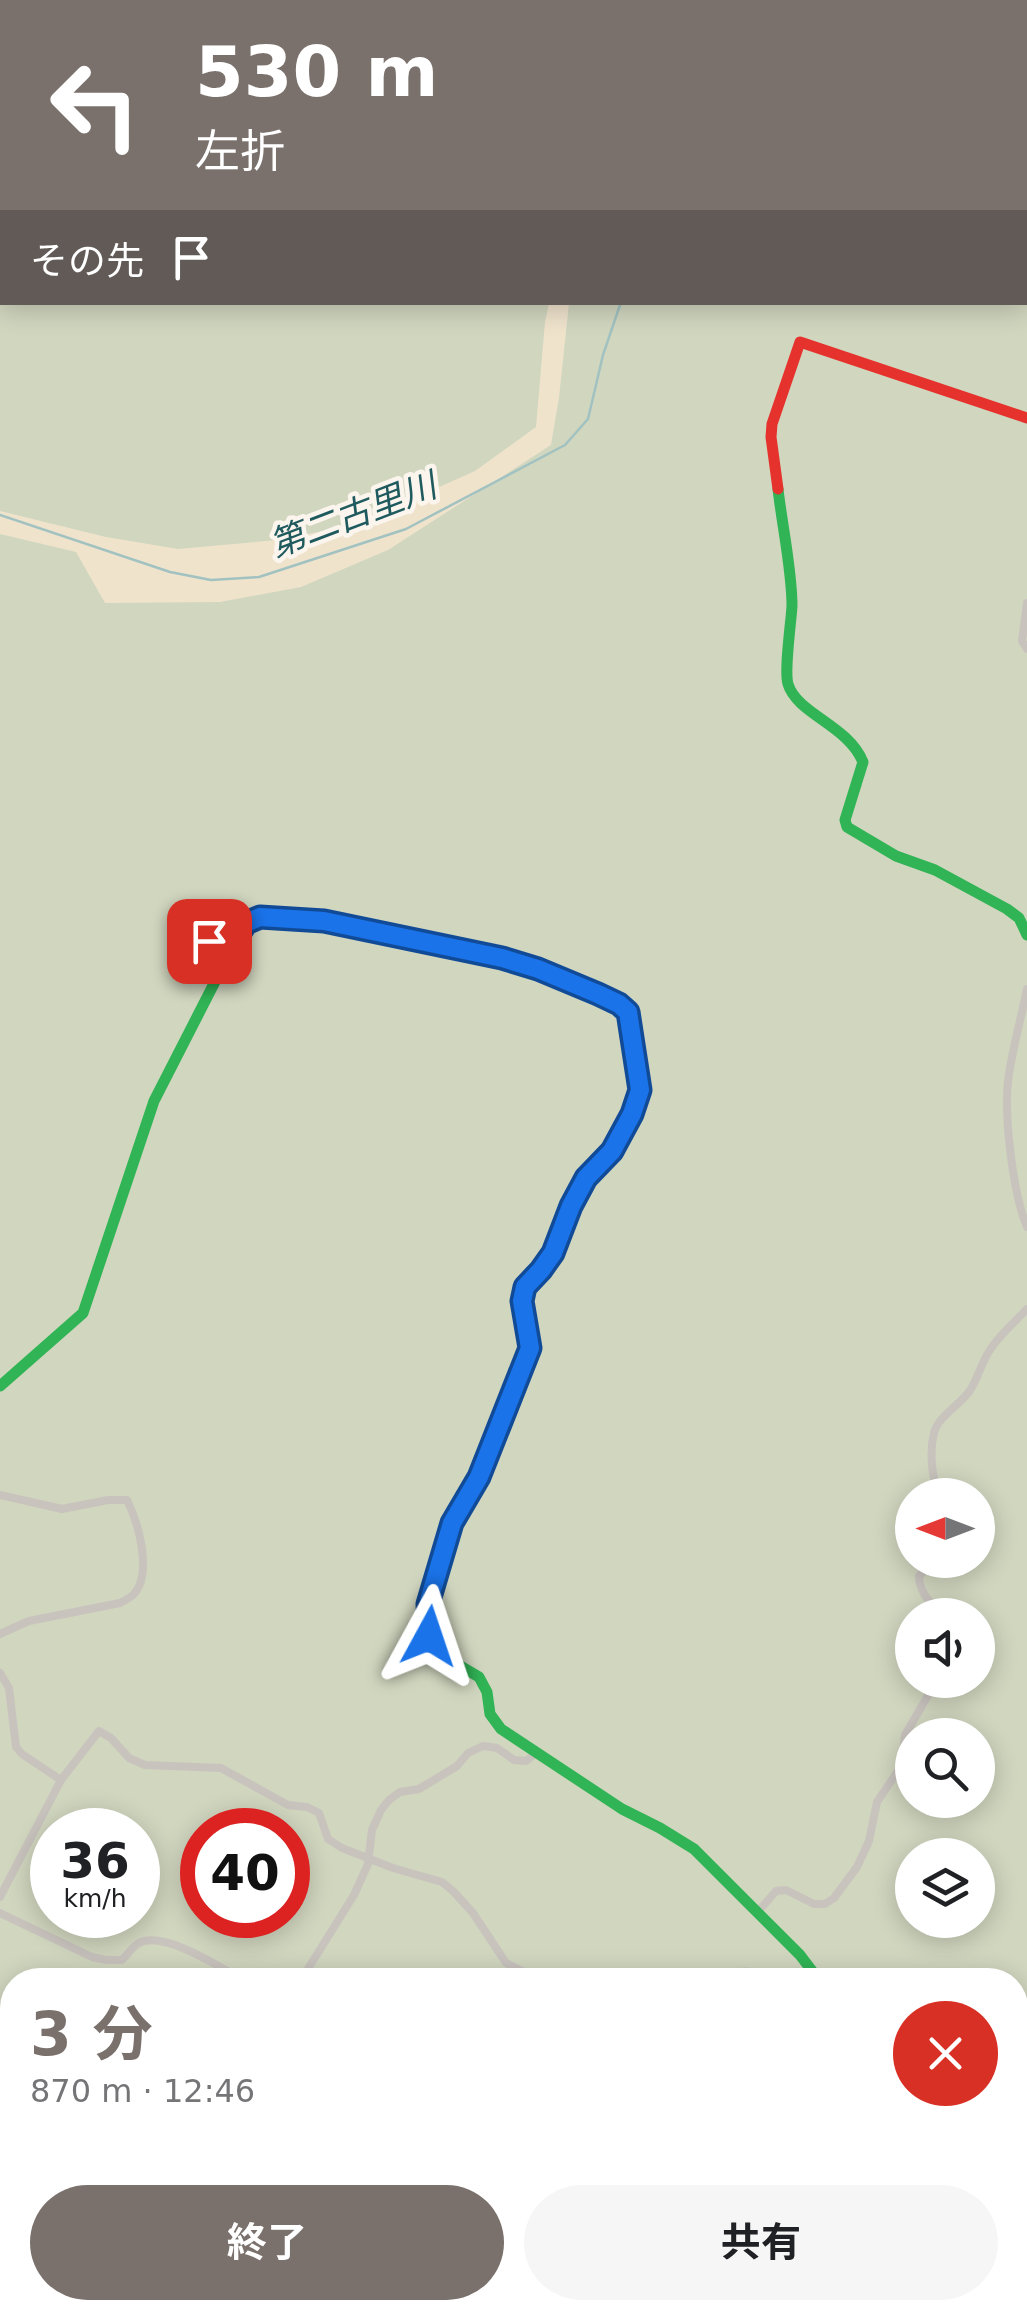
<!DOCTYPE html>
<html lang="ja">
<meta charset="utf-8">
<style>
:root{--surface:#fff;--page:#f6f6f6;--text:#202124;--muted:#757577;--accent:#7a716c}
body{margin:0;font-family:"DejaVu Sans","Noto Sans JP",sans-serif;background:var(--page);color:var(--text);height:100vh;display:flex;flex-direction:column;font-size:38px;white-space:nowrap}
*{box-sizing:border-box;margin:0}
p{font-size:32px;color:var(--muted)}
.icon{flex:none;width:55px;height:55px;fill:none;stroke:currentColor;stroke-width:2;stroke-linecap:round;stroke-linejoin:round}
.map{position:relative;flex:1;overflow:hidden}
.details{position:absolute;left:0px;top:1968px;width:1028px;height:352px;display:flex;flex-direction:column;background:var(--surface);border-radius:40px 40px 0 0;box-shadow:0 5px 25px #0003}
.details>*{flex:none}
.banner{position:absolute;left:0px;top:0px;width:1028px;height:305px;box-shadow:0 5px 25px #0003;background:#7a716c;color:#fff;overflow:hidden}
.needle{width:65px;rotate:270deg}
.fabs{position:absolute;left:895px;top:1478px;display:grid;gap:20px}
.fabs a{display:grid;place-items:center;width:100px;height:100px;border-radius:50%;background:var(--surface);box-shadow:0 5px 25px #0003;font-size:50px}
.speed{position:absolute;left:30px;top:1808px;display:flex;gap:20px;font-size:50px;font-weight:700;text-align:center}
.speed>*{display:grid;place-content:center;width:130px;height:130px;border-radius:50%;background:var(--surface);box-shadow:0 5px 25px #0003;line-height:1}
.speed small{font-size:25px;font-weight:400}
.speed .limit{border:15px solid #d22;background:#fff;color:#111}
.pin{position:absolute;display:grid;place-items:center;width:85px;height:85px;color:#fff;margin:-42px;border-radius:20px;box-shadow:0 5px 15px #0006}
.me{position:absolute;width:110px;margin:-55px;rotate:5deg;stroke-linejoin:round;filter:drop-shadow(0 0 8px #0008)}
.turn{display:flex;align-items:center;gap:35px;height:210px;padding:0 30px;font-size:45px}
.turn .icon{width:130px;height:130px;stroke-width:2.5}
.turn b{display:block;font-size:70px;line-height:85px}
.then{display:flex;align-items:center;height:95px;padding:0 30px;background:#0003;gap:20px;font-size:38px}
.round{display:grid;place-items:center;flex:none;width:105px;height:105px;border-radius:52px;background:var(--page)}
.overview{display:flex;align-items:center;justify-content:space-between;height:170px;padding:0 30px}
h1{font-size:60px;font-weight:700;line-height:75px;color:var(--accent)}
.button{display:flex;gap:20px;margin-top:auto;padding:20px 30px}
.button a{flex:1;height:115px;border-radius:60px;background:var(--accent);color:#fff;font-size:40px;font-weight:700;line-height:115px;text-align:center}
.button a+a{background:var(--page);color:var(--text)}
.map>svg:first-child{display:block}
</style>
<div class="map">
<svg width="1027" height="2319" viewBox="0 0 1027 2319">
<rect width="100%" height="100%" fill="#f0ebe5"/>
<path fill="#d1d6bf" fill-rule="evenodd" d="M 0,0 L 1027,0 L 1027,2070 L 1015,2071 L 1015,1980 L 829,1980 L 827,1977 L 824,1980 L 12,1980 L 12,2308 L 661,2308 L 658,2319 L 0,2319 ZM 2,2 L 1025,2 L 1025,302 L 2,302 ZM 912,1495 L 978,1495 L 978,1560 L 912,1560 ZM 912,1615 L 978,1615 L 978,1680 L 912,1680 ZM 912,1735 L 978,1735 L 978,1800 L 912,1800 ZM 52,1830 L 138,1830 L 138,1915 L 52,1915 ZM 202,1830 L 288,1830 L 288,1915 L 202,1915 ZM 912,1855 L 978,1855 L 978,1920 L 912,1920 Z"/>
<path fill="#efe3cc" d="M 549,303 L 569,303 L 559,398 L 551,445 L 388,550 L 301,587 L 220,602 L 105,603 L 76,552 L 0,534 L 0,511 L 106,537 L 178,549 L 277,540 L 354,525 L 475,471 L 536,427 L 545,322 Z"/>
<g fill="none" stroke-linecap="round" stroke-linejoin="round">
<g stroke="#a1c2c1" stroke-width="2.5">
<path d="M 727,2 L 728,0"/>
<path d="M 0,515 L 170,572 L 211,580 L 259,577 L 406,529 L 565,445 L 588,419 L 603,355 L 621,302"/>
</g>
<g stroke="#c9c3be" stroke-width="8">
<path d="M 1027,603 L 1022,641 L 1027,649"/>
<path d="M 180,948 L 239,934"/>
<path d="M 1027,989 C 1021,1019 1012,1050 1008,1081 C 1004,1117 1013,1194 1027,1227"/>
<path d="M 0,1495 L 62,1509 L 108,1500 L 127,1500 C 138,1522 153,1573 134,1594 C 130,1598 124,1601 120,1603 L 29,1621 L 0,1634"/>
<path d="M 939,1495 C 932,1477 929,1453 934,1433 C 938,1417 959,1405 969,1392 C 978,1379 981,1363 990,1350 C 999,1335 1015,1322 1027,1309"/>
<path d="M 936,1560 L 919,1576 C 919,1592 931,1605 943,1615"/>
<path d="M 0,1673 L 9,1688 L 16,1747 L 22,1754 L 61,1780"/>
<path d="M 0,1897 L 61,1780 L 99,1731 L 111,1738 L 129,1758 L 145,1765 L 221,1768 L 288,1805 L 307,1807 L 319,1813 L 328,1839 L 342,1848 L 393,1868 L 442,1882 L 454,1892 L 473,1913 L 506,1963 L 540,1980"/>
<path d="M 0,1913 L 92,1957 L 106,1960 L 122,1960 C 127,1955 133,1946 139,1943 C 164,1930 221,1968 243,1980"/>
<path d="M 757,1913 L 776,1891 L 786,1890 L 814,1904 L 825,1904 L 834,1898 L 857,1867 L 869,1841 L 877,1802 L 902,1765 L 905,1735 L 937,1680"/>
<path d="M 301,1980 L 354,1895 L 368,1864 L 372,1830 L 381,1810 L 389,1800 L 400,1792 L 419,1789 L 457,1766 L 468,1753 L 483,1746 L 497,1748 L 514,1760 L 526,1761 L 536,1753"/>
<path d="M 726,1980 C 740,1967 754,1970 769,1980"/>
<path d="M 0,2036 L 3,2045 L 0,2062"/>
<path d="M 0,2115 L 12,2126"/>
<path d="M 1015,2188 L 1027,2197"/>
<path d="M 0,2308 L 12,2295"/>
<path d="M 775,2308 L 779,2319"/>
<path d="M 956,2308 L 963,2319"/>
<path d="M 712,2313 L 719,2308"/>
<path d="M 1004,2319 L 1014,2312 L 1021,2315 L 1027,2309"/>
</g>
<g stroke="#30b455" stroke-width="11">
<path d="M 778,489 C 782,525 792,570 792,606 C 791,623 784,671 788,684 C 797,714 848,725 863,762 L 845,820 L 847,827 L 896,856 L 935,870 L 1007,909 L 1019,918 L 1027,935"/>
<path d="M 0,1386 L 83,1313 L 154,1101 L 245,923 L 260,917 L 304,918 L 454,947 L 538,969 L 619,1004 L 628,1012 L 633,1029 L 640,1090 L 632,1114 L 612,1151 L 586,1178 L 571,1206 L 553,1253 L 541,1270"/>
<path d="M 457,1664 L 479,1677 L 487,1692 L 490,1714 L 501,1729 L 622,1809 L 660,1828 L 694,1849 L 800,1955 L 819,1980"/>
<path d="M 894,2319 L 896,2308"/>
</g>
<path stroke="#ff9f0a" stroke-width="11" d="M 457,1664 L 435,1651 L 429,1636 L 428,1604 L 451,1523 L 479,1477 L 530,1348 L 522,1301 L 525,1287 L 541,1270"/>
<g stroke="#e5322d" stroke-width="11">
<path d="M 778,489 L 771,437 L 772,424 L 800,342 L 1027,418"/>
<path d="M 1015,2102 L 1027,2101"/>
</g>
</g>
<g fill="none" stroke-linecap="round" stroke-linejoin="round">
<defs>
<path id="route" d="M 209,941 L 239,934 L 246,923 L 260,917 L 324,921 L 502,958 L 538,969 L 598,994 L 619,1004 L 628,1012 L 640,1090 L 632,1114 L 612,1151 L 586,1178 L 571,1206 L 553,1253 L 541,1270 L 525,1287 L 522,1301 L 530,1348 L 479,1477 L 452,1523 L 428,1604 L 429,1636"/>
</defs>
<use href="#route" stroke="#114b97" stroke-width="25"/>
<use href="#route" stroke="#1a73e8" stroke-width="18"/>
</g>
<g text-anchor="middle" stroke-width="9" stroke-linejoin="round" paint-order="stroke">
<g font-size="35" font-style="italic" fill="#1f5a5e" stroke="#fbf5ee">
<text transform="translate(353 515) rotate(-21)" y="12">第二古里川</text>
</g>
</g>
</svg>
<div class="fabs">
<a><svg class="needle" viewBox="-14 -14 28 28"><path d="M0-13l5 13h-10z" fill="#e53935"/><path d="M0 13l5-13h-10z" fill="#757577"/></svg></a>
<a><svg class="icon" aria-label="sound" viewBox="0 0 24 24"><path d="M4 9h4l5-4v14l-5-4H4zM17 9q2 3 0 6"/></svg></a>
<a><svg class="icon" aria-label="search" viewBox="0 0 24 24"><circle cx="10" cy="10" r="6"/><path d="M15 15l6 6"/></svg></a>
<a><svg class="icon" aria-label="layers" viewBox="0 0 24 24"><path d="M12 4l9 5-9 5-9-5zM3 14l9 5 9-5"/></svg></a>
</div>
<div class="speed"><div>36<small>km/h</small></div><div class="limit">40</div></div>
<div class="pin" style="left:209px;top:941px;background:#d93025"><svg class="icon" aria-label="arrive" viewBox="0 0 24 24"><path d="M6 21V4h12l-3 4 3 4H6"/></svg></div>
<svg class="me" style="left:429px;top:1636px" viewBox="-20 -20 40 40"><path d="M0-17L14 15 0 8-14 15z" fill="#1a73e8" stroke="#fff" stroke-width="4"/></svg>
<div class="banner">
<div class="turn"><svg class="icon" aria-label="left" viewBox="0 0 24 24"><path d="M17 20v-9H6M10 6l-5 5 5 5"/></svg><div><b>530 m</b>左折</div></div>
<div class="then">その先<svg class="icon" aria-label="arrive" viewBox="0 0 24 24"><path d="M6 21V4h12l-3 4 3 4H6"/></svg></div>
</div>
<section class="details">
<div class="overview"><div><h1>3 分</h1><p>870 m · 12:46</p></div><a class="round" style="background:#d93025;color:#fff"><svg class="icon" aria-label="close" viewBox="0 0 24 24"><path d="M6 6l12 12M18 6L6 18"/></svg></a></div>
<div class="button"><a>終了</a><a>共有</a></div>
</section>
</div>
